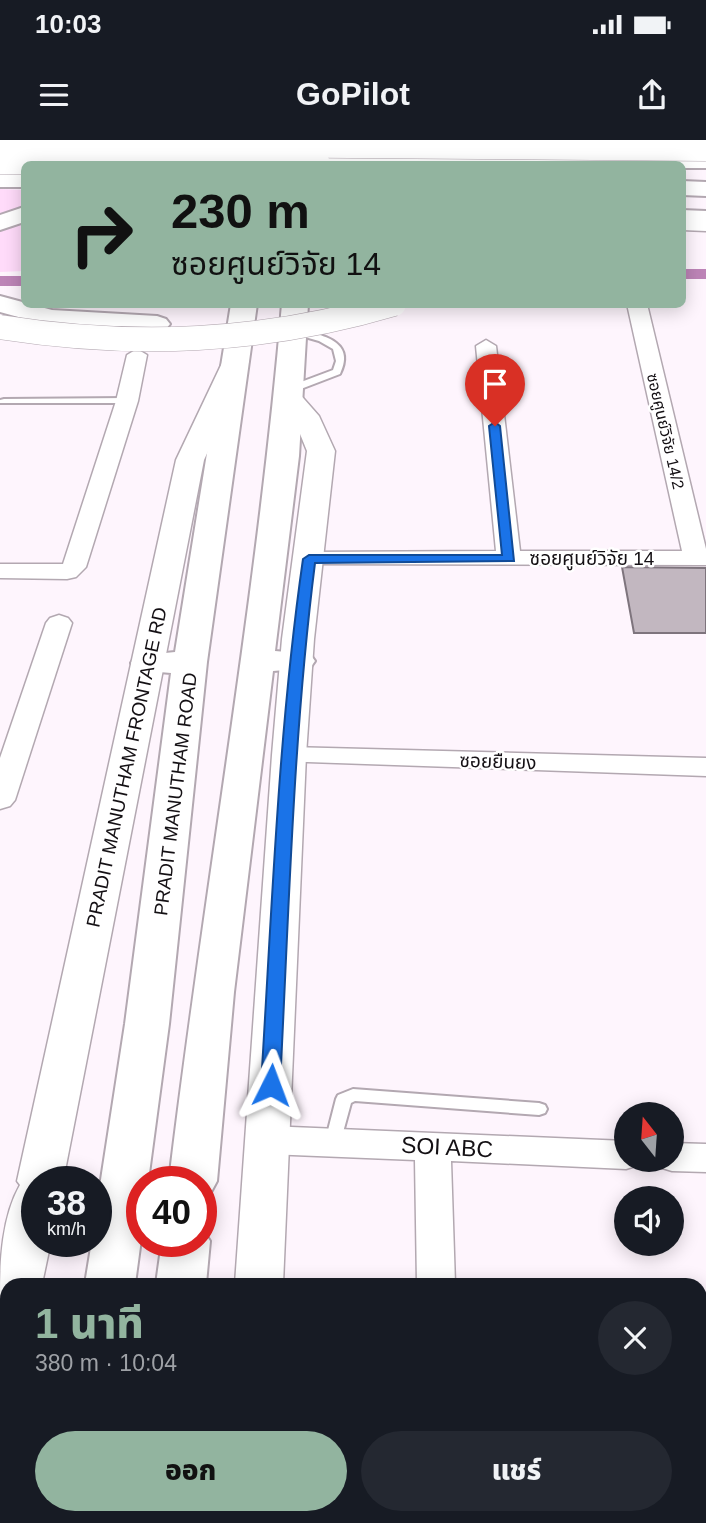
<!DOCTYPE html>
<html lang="th">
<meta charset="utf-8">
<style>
:root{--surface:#171b24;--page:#242831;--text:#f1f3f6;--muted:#9ea1a6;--accent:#92b49f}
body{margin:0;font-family:Helvetica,"Noto Sans Thai",sans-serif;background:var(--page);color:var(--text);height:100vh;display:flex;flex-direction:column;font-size:26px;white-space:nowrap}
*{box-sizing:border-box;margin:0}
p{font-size:23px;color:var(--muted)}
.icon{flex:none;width:38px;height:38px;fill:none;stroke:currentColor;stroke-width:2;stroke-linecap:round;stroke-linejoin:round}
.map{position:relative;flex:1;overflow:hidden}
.side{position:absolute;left:0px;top:1138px;width:707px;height:247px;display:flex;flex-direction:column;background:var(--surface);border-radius:21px 21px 0 0;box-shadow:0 4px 18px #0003}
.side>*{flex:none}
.hud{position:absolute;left:21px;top:21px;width:665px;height:147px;border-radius:10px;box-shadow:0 4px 18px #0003;background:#92b49f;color:#111;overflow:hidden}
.needle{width:46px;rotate:343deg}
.buttons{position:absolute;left:614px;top:962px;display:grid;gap:14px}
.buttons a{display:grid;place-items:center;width:70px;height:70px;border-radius:50%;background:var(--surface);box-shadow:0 4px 18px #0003;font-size:35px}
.speed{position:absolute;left:21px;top:1026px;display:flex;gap:14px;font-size:35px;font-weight:700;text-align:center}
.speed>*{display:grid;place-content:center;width:91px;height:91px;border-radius:50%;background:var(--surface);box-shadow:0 4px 18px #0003;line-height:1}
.speed small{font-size:18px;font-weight:400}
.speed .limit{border:10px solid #d22;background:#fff;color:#111}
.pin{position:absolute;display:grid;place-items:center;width:60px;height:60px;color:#fff;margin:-72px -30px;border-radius:50% 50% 50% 0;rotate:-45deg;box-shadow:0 0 7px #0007}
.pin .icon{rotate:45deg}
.me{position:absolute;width:77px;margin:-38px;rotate:3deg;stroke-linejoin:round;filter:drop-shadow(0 0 5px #0008)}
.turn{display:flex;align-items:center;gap:24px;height:147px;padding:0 35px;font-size:32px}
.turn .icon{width:91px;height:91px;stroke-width:2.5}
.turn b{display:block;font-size:49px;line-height:60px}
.round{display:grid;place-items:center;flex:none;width:74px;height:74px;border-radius:37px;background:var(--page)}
.overview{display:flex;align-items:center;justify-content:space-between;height:119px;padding:0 35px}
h1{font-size:42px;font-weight:800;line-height:52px;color:var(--accent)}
.button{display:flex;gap:14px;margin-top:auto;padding:14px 35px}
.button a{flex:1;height:80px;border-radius:42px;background:var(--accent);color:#111;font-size:28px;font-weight:800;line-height:80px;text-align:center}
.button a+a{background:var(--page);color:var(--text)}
.status{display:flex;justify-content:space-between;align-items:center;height:49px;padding:0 35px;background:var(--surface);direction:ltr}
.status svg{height:19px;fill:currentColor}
header{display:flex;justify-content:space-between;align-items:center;height:91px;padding:0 35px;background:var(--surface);font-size:32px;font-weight:800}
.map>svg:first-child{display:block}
</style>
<div class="status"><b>10:03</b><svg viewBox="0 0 49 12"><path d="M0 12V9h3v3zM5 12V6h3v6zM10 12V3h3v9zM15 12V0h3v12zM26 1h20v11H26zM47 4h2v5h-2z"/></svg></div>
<header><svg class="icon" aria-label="menu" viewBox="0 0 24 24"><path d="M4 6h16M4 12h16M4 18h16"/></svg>GoPilot<svg class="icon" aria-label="share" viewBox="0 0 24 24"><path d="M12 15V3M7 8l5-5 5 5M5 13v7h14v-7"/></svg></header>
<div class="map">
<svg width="706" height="1383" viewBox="0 0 706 1383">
<rect width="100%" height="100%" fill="#fef5fd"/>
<path fill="#ffdbfa" d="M 0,49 L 24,50 L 24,131 L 0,132 Z"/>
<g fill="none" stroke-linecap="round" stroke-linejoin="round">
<g fill="#bd84b7" fill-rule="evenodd">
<rect x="682" y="129" width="24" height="10"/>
<rect x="0" y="136" width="24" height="10"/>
</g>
</g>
<path fill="#c2b7c0" stroke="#7e747d" stroke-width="2" d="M 622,427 L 706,428 L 706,493 L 634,493 Z"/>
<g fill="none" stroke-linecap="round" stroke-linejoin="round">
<defs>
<g id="service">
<path d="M 294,188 C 319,195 357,199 340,234 L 293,252 L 285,252 L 285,248 L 333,230 L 336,221 L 333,209 L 319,201 L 291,193 L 291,189 Z"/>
<path d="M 127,258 L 131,259 L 131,263 L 0,263 L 0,260 L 4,259 Z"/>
<path d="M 353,949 L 539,963 L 545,965 L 547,969 L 545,973 L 539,975 L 355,961 L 351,963 L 339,1007 L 333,1008 L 327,1007 L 325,1002 L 336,959 L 338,955 Z"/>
</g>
<g id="minor">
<path d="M 682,80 L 706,81 L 706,91 L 682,90 Z"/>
<path d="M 627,164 L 647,164 L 706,409 L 706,425 L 300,424 L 297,419 L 300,414 L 309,412 L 496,411 L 476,206 L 486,200 L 496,206 L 520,411 L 682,411 Z"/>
<path d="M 137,209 L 147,215 L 138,261 L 86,427 L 76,437 L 67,439 L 0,438 L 0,424 L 63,424 L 116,261 L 127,215 Z"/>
<path d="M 59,475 L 68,478 L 72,483 L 15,660 L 10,666 L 0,669 L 0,618 L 46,483 L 50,478 Z"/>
<path d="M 289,607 L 706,618 L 706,636 L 279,621 L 275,615 L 279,609 Z"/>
<path d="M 268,986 L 626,1001 L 626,1020 L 641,1020 L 639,1025 L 626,1029 L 451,1021 L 455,1144 L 417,1144 L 415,1020 L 268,1014 L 255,1010 L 250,1000 L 255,990 Z"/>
<path d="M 672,1003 L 706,1004 L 706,1032 L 672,1031 L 659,1027 L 656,1020 L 672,1020 Z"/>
<rect x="700" y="1262" width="6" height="36"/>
</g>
<g id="tertiary">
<path d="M 236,213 L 245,216 L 249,221 L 204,320 L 63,1041 L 37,1041 L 37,1101 L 51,1101 L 42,1144 L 7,1144 L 7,1160 L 0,1155 C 0,1120 2,1077 20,1045 L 17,1041 L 176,320 L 223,221 L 227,216 Z"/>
<path d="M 288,249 L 297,251 L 319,276 L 335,311 L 314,499 L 306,615 L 283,1144 L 235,1144 L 272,615 L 282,499 L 307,311 L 296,284 L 275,257 L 279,251 Z"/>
<path d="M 7,1177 L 7,1250 L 0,1252 L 0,1179 Z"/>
<path d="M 219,1377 L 273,1377 L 272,1383 L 218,1383 Z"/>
</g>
<g id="primary">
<path d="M 278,12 L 706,16 L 706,28 L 682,28 L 682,24 L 270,23 L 267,18 L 270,13 Z"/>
<path d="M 231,164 L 257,164 L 207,522 L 169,884 L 148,1041 L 142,1041 L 142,1092 L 135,1144 L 85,1144 L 92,1101 L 96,1101 L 96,1072 L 125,884 L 171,533 L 136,530 L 131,523 L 136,516 L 175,512 Z"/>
<path d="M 282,164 L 308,164 L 299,316 L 275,511 L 310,514 L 315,521 L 310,528 L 273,531 L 234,852 L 217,1041 L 210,1054 L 201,1057 L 201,1041 L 169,1041 C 204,748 257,458 282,164 Z"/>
<path d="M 201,1087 L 210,1101 L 206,1144 L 156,1144 L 162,1101 L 201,1101 Z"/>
<path d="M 49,1377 L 105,1377 L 104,1383 L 48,1383 Z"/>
<path d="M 127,1377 L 183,1377 L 182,1383 L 126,1383 Z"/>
</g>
<g id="motorway">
<rect x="0" y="33" width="24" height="14"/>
<path d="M 682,41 L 706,42 L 706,56 L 682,55 Z"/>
<path d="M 24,67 L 24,82 L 0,90 L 0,75 Z"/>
<path d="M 682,70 L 706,71 L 706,85 L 682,84 Z"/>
<path d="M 0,156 L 52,170 L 157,176 L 166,179 L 170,184 L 166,189 L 157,192 L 51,186 L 0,172 Z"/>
</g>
</defs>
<use href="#service" stroke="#b3a8b1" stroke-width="4"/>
<use href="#minor" stroke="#b3a8b1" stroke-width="3"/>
<use href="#tertiary" stroke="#b3a8b1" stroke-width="3"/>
<use href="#primary" stroke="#b3a8b1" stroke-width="4"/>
<use href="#motorway" stroke="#b3a8b1" stroke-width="4"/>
<use href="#service" fill="#fff" fill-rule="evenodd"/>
<use href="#minor" fill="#fff" fill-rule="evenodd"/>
<use href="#tertiary" fill="#fff" fill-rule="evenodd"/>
<use href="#primary" fill="#fff" fill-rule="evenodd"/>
<use href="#motorway" fill="#fff" fill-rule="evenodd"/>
<defs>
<path id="primary-bridge" d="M 0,22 L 318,24"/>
<g id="motorway-bridge">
<path d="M 0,3 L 706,9"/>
<path d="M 0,187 C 134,208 263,203 394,164"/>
</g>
</defs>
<use href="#primary-bridge" stroke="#b3a8b1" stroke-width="25" stroke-linecap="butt"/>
<use href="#motorway-bridge" stroke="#b3a8b1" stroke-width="25" stroke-linecap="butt"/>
<use href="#primary-bridge" stroke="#fff" stroke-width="24"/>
<use href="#motorway-bridge" stroke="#fff" stroke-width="24"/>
</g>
<path fill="#1a73e8" stroke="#114b97" stroke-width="2" d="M 495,282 L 500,286 L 514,421 L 315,423 C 293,596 289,771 280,945 L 277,950 L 264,950 L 261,945 C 272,770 278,593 303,419 L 309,415 L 502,415 L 489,286 Z"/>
<g text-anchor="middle" stroke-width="5" stroke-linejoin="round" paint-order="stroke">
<g font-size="16" fill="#141014" stroke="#fff">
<text transform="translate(666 291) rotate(77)" y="6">ซอยศูนย์วิจัย 14/2</text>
</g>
<g font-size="19" fill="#141014" stroke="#fff">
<text x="592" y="425">ซอยศูนย์วิจัย 14</text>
<text transform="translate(498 621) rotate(2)" y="7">ซอยยืนยง</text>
<text transform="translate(126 627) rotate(-78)" y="7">PRADIT MANUTHAM FRONTAGE RD</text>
<text transform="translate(175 654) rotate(-83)" y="7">PRADIT MANUTHAM ROAD</text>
</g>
<g font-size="23" fill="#141014" stroke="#fff">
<text transform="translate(447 1007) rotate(3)" y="8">SOI ABC</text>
</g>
</g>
</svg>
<div class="buttons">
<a><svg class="needle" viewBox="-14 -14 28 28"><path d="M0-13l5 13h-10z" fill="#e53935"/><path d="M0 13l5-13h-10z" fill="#9ea1a6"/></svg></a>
<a><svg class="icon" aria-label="sound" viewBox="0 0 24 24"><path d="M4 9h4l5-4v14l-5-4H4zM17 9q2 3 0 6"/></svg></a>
</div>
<div class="speed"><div>38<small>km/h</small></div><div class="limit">40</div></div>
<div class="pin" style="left:495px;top:286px;background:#d93025"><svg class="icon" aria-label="arrive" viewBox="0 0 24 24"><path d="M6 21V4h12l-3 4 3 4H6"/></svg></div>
<svg class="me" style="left:271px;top:945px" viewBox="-20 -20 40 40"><path d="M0-17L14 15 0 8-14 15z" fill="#1a73e8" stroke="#fff" stroke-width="4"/></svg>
<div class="hud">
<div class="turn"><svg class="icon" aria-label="right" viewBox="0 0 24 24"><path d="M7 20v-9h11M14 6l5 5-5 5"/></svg><div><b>230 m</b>ซอยศูนย์วิจัย 14</div></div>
</div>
<section class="side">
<div class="overview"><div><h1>1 นาที</h1><p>380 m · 10:04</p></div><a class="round"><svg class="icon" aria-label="close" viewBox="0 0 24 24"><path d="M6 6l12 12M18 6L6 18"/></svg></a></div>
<div class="button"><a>ออก</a><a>แชร์</a></div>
</section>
</div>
